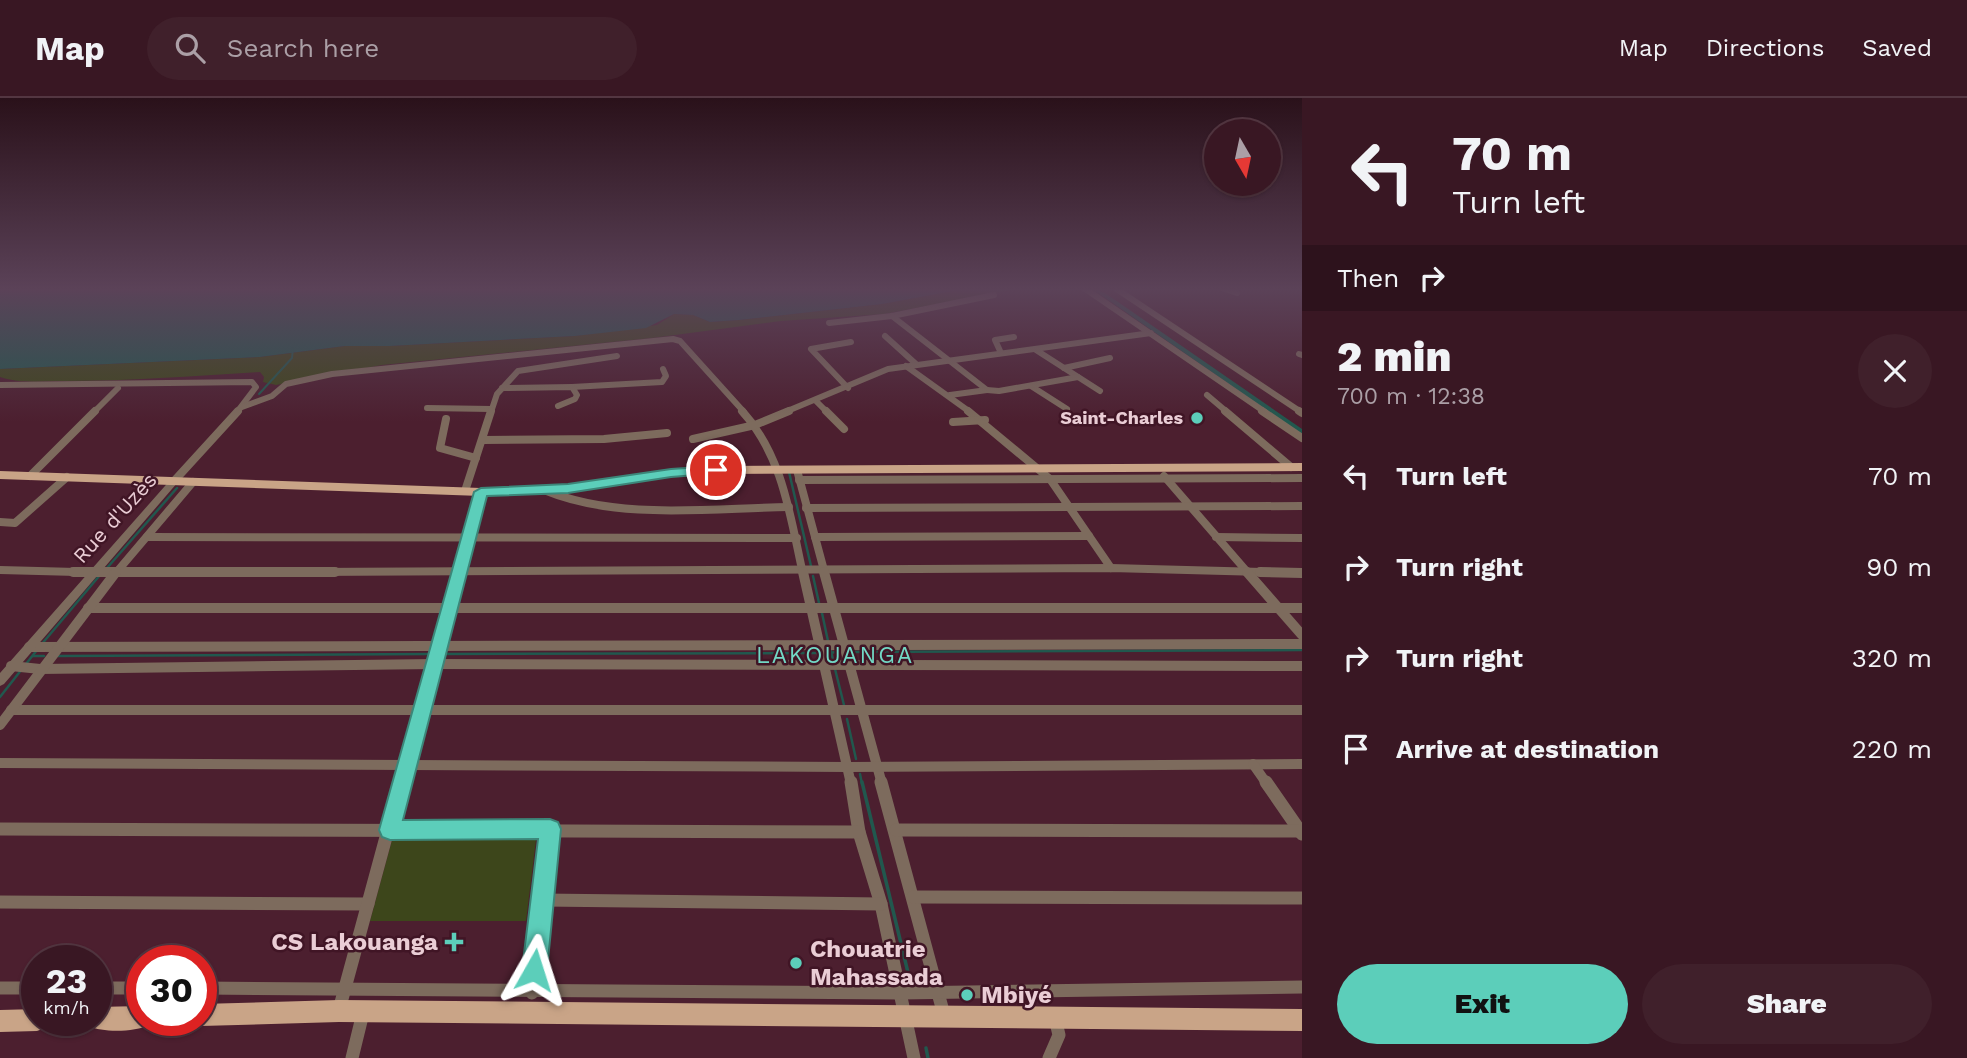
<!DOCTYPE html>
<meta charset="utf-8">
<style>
:root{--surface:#391723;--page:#40202b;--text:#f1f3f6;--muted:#ab9fa6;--line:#533641;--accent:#5cceba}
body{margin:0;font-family:"Work Sans",sans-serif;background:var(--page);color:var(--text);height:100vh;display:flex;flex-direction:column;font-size:26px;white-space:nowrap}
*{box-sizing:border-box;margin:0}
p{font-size:23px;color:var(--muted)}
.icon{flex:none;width:38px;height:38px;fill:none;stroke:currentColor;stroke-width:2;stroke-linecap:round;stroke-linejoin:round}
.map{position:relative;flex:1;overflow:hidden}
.side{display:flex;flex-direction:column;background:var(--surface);width:665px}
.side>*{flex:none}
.banner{background:#391723;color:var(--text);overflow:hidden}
.needle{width:46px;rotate:171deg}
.controls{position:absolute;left:1204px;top:21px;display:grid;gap:14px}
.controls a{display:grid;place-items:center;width:77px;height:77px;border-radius:50%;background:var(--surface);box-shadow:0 2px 5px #0004,0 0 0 2px var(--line);font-size:35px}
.speed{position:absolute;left:21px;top:847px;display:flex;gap:14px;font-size:35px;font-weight:700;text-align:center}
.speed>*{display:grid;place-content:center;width:91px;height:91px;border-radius:50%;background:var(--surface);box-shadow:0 2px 5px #0004,0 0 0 2px var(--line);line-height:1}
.speed small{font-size:18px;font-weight:400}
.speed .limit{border:10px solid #d22;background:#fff;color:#111}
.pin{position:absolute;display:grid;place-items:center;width:60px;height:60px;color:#fff;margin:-30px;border:4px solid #fff;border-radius:50%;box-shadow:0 2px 7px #0007}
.me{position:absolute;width:77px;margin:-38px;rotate:6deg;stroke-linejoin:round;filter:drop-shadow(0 0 5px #0008)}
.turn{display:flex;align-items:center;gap:24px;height:147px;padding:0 35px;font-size:32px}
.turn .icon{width:91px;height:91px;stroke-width:2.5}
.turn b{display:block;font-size:49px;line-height:60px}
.then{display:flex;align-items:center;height:66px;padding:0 35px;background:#0003;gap:14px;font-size:26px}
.round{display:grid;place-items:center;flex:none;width:74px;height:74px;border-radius:37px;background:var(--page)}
.overview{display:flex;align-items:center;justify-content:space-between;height:119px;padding:0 35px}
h1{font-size:42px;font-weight:800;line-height:52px}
.button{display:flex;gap:14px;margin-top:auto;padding:14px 35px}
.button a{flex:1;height:80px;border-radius:42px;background:var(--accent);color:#111;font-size:28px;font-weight:800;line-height:80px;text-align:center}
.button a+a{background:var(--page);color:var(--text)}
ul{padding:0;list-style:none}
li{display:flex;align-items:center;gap:21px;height:91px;padding:0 35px}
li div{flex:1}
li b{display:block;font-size:26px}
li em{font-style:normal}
header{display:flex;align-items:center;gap:42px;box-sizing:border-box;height:98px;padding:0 35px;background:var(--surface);border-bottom:2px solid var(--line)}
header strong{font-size:33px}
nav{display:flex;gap:38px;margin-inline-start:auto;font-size:24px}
.search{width:490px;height:63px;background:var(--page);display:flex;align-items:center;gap:18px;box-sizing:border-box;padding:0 24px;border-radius:38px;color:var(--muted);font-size:26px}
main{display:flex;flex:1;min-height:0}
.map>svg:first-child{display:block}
</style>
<header>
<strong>Map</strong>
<div class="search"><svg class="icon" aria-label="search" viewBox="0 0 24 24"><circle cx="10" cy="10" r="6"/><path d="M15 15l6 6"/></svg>Search here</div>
<nav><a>Map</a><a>Directions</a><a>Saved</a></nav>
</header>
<main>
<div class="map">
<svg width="1302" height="960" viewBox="0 0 1302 960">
<rect width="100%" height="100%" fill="#4c1f2f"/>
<g fill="#3d461b">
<path d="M 969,190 L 1022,190 L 884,216 L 781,223 L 652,240 L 382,267 L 276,287 L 263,284 L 264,279 L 260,274 C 195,278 130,283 65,283 C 43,283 20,286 0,279 L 0,271 L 260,259 L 345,248 L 390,248 L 575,238 L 657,227 L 674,216 L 693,217 L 710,224 L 739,222 L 882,206 Z"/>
<path d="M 392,742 L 536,742 L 526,823 L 370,823 Z"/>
</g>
<g fill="#21584e">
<path d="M 0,190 L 969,190 L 882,206 L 739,222 L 710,224 L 693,217 L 674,216 L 646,230 L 575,238 L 390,248 L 345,248 L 260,259 L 0,271 Z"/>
<path d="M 1091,190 L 1105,195 L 1302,331 L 1302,337 Z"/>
</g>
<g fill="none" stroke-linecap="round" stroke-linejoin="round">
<path stroke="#21584e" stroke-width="2" d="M 259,296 L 292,260 L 293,250"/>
<g stroke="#21584e" stroke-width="2.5">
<path d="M 789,374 L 811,468"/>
<path d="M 107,470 L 177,390"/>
<path d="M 813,478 L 819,505"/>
<path d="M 822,515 L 828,543"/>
<path d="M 41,547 L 100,477"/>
<path d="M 830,549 L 833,562"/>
<path d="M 851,554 L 1302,552"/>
<path d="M 826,555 L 838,554"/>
<path d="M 441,556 L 816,555"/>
<path d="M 33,558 L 44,558"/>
<path d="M 58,558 L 429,556"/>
<path d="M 26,566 L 37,552"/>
<path d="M 835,571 L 844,607"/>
<path d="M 0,599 L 22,571"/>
<path d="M 847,621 L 856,661"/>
<path d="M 860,676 L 862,686"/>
</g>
<g stroke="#21584e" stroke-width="3.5">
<path d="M 862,684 L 911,887"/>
<path d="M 926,950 L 928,960"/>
</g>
<g stroke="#7d6b5d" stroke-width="6">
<path d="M 1084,190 L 1265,314"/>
<path d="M 1115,190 L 1301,314"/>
<path d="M 1222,190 L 1237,195"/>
<path d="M 892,218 L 987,292 L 950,297"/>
<path d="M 829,225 L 892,218 L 994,197"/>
<path d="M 885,238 L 916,266"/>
<path d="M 1036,252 L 1100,293"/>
<path d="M 1001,255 L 995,242 L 1014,239"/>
<path d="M 1299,256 L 1302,257"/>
<path d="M 906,268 L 970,314"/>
<path d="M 1064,270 L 1110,260"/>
<path d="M 0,287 L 252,284 L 256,289 L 237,314"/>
<path d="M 1031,288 L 1067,311"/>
<path d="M 572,289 L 662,284 L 666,278 L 663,271"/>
<path d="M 502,290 L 572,289 L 577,297 L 575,301 L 558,308"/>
<path d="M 848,290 L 811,251 L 851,244"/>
<path d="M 987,292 L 999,293 L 1078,279"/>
<path d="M 1207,297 L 1227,314"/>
<path d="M 816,303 L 827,314"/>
<path d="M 242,309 L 272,298 L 286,286 L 332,276 L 673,241 L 680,243 L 744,314"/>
<path d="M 427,310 L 491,311"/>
<path d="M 94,314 L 118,290"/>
<path d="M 491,314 L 497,296 L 518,273 L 617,258"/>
<path d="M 785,314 L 888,271 L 1151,235"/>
</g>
<g stroke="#7d6b5d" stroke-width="8">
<path d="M 742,313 C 783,358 790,418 803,476"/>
<path d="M 826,313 L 844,331"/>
<path d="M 968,313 L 1050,381 L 1111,470"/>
<path d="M 1225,313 L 1291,369"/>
<path d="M 1262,313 L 1302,340"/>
<path d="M 1299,313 L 1302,315"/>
<path d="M 446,321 L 440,350 L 476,360"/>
<path d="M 953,324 L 985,322"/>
<path d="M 693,341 L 755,327 L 789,313"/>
<path d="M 483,342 L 604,341 L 667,335"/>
<path d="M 797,372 L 825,476"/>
<path d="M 30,378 L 95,313"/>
<path d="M 1164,378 L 1249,476"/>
<path d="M 175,382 L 238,313"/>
<path d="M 799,382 L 1302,380"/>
<path d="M 544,392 C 619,423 710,410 789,409"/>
<path d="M 465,393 L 491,313"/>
<path d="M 806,410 L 1302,408"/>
<path d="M 0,424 L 15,425 L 67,379"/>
<path d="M 147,439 L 797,440"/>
<path d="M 815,439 L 1089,438"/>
<path d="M 1216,439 L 1302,440"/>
<path d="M 0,472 L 115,475 L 1111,470 L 1302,475"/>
<path d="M 115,476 L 193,384"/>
<path d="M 459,476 L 481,394"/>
</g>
<g stroke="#7d6b5d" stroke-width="10">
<path d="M 73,474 L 335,474"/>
<path d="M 803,474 L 851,686"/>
<path d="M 824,474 L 882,686"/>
<path d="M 1247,474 L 1302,537"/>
<path d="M 1260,474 L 1302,475"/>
<path d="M 88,510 L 1302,510"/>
<path d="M 29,549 L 1302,546"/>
<path d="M 11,568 L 40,571 L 434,566 L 1302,568"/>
<path d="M 11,612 L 1302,612"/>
<path d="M 0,627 L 116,474"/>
<path d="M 0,665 L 848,669 L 1302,666"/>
<path d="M 1253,666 L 1267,686"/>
<path d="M 401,686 L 459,474"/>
</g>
<g stroke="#7d6b5d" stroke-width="13">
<path d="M 851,684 L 859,734 L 881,806 L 914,960"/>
<path d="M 881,684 L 944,917"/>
<path d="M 1266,684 L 1302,736"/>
<path d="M 0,731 L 859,734"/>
<path d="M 896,732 L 1299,733"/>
<path d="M 913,799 L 1302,800"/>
<path d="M 542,802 L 881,806"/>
<path d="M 0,804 L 368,806"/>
<path d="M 0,890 L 37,890"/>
<path d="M 96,890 L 142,890"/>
<path d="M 201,890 L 901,895 L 1302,889"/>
<path d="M 532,895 L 550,731"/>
<path d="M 339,912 L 401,684"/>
<path d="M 352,960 L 363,915"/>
<path d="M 1049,960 L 1059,937 L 1055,920"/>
</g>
<path fill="#7d6b5d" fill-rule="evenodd" d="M 175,379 L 180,382 L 178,384 L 4,586 L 0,588 L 0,575 L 172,380 Z"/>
<g fill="#c9a487" fill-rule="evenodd">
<path d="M 1302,365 L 1302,373 L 716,376 L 672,379 L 568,395 L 481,398 L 0,381 L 0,373 L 481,390 L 568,387 L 672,371 L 716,368 Z"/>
<path d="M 339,902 L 1302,911 L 1302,933 L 339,924 L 201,928 L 192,922 L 201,922 L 201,906 Z"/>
<path d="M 142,908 L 142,922 L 152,922 L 150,927 C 134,934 104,935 88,928 L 85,922 L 96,922 L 96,909 Z"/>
<path d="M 37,911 L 37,922 L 48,922 L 45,930 L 37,933 L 0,934 L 0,912 Z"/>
</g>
</g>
<linearGradient id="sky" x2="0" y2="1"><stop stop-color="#2a111a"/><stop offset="0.59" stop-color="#5b4258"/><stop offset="1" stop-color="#5b4258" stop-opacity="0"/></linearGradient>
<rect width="1302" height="324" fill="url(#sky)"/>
<path fill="#5cceba" stroke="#3c8679" stroke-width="2" d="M 716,368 L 723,372 L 721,375 L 671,379 L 568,395 L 487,398 L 403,722 L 550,721 L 558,724 L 561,731 L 547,872 L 543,880 L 534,884 L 525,880 L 522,872 L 538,741 L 390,742 L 382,739 L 379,732 L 474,394 L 481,390 L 568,386 L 671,371 Z"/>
<g fill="#5cceba" stroke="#401525" stroke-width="2.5">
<circle cx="1197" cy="320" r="7"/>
<path d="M450.5 833.5h7v7h7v7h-7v7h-7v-7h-7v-7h7z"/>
<circle cx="796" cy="865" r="7"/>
<circle cx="967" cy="897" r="7"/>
</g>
<g text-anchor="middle" stroke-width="5" stroke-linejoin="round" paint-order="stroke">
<g font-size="18" font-weight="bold" fill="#eacdd5" stroke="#401525" text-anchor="end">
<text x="1183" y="326">Saint-Charles</text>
</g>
<g font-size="21" fill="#eacdd5" stroke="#401525">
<text transform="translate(115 420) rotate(-48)" y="7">Rue d'Uzès</text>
</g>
<g font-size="23" letter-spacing="2" fill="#72d8c5" stroke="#401525">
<text x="835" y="565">LAKOUANGA</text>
</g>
<g font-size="24" font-weight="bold" fill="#eacdd5" stroke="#401525" text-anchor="start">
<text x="438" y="852" text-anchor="end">CS Lakouanga</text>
<text x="810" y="859">Chouatrie<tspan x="810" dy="28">Mahassada</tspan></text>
<text x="981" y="905">Mbiyé</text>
</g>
</g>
</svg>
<div class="controls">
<a><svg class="needle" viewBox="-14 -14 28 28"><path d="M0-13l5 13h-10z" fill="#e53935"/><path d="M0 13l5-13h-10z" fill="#ab9fa6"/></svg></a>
</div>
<div class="speed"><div>23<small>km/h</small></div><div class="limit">30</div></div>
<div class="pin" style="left:716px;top:372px;background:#d93025"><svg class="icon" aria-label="arrive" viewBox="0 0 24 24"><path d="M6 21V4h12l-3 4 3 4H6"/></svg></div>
<svg class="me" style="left:534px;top:872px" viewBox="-20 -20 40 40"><path d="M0-17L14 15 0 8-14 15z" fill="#5cceba" stroke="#fff" stroke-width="4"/></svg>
</div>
<section class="side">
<div class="banner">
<div class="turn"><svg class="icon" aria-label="left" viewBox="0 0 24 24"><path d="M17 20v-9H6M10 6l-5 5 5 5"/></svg><div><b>70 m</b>Turn left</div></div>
<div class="then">Then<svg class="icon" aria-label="right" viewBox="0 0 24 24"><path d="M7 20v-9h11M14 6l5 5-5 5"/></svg></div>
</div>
<div class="overview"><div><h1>2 min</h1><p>700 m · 12:38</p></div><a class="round"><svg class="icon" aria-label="close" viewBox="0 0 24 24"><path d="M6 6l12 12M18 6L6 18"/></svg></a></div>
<ul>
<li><svg class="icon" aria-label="left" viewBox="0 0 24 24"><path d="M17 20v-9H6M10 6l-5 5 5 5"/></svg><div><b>Turn left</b></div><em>70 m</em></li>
<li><svg class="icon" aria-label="right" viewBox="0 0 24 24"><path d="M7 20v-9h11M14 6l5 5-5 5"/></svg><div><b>Turn right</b></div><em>90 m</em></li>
<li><svg class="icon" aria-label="right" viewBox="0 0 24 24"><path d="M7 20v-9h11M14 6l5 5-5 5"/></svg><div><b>Turn right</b></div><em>320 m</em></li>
<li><svg class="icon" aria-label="arrive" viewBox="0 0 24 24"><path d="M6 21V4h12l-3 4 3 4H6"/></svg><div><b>Arrive at destination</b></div><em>220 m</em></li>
</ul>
<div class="button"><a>Exit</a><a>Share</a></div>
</section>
</main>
